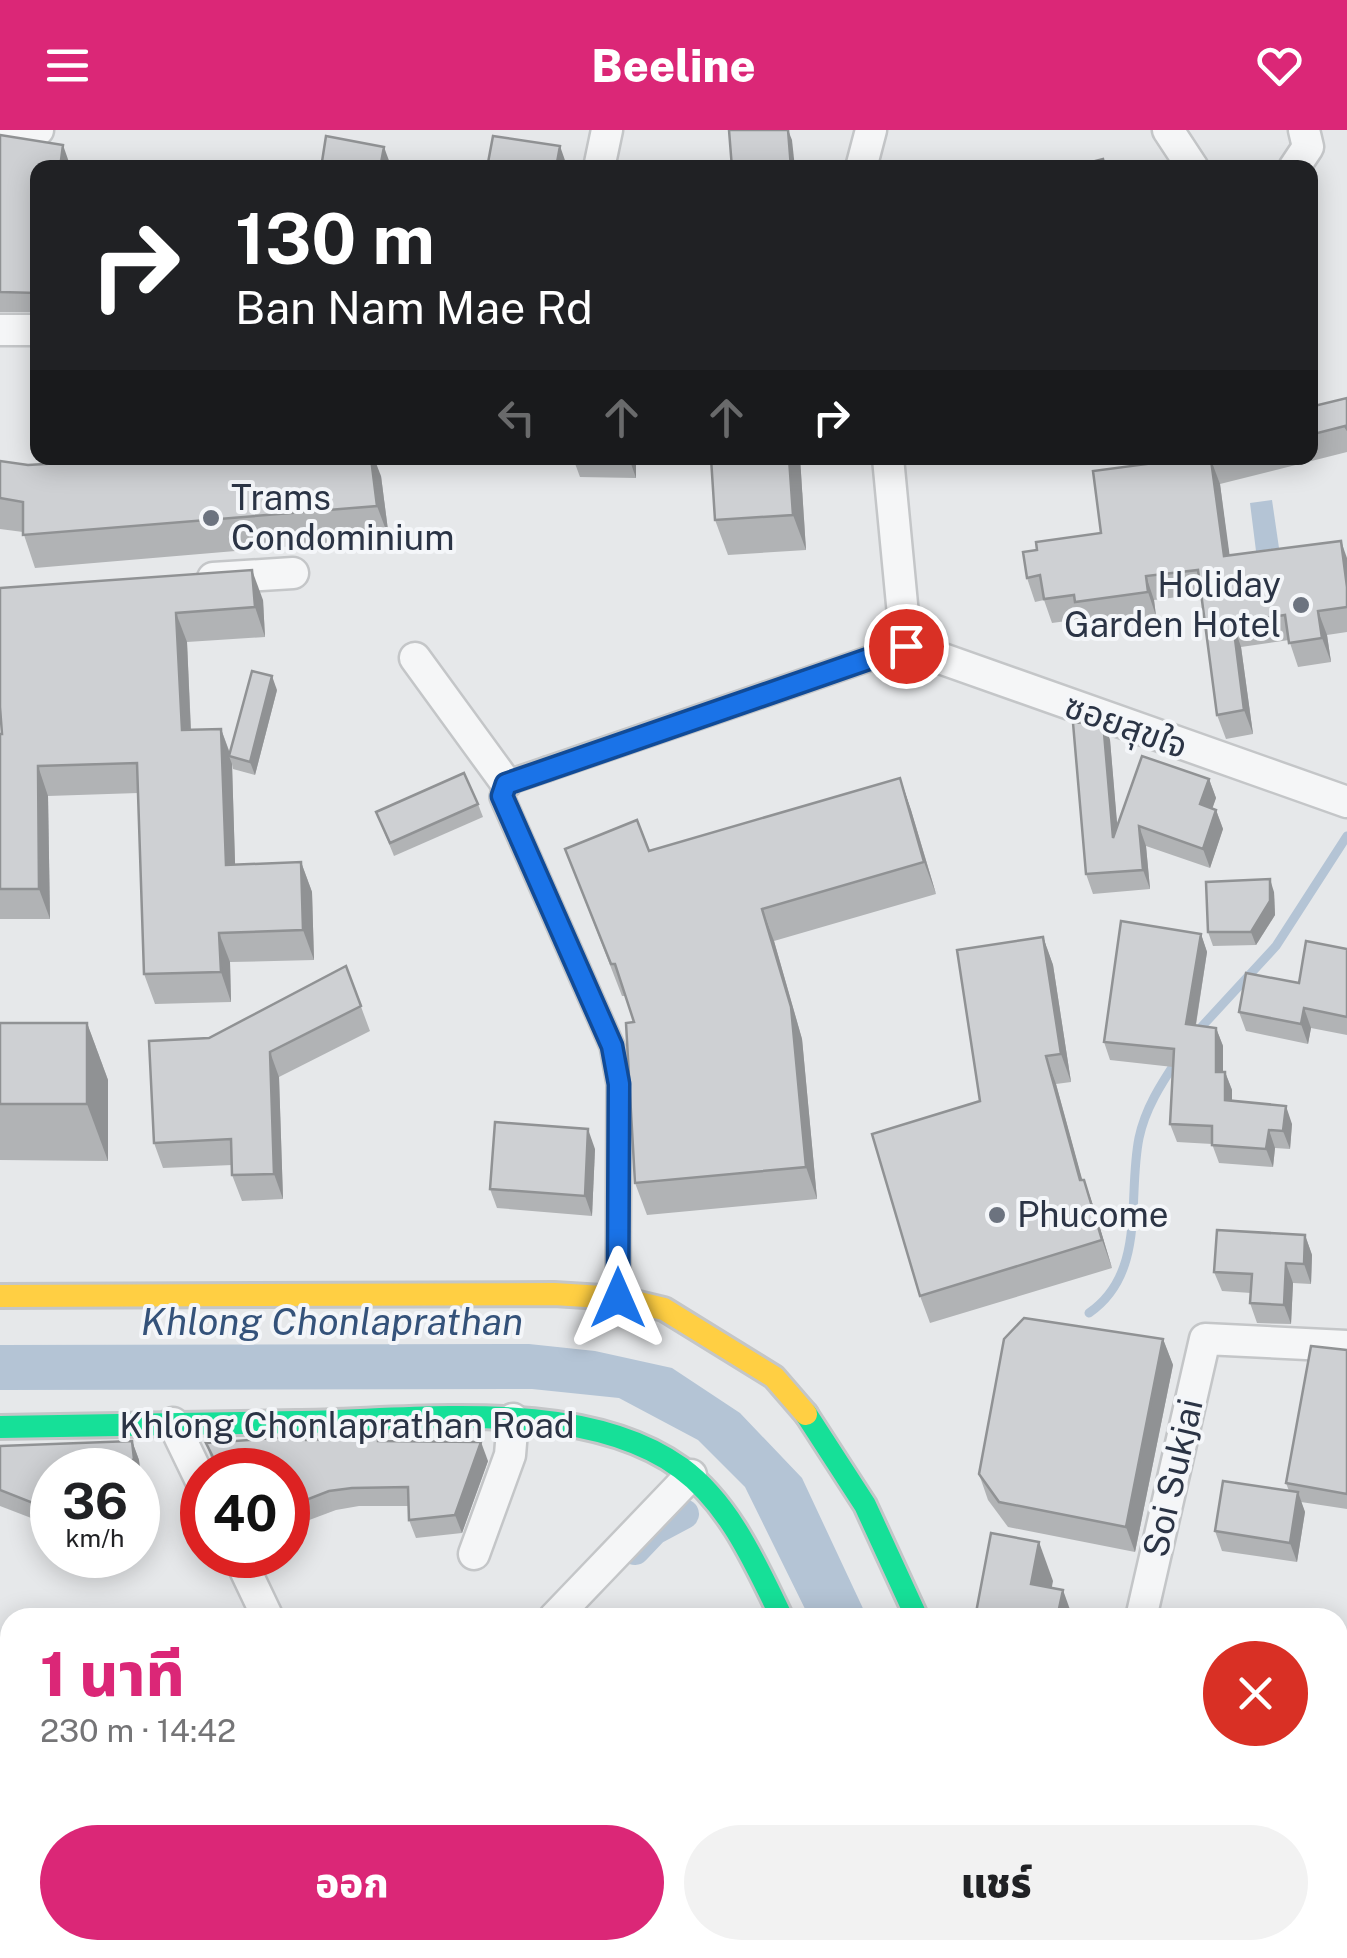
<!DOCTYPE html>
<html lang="th">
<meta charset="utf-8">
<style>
:root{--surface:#fff;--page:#f2f2f2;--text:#202124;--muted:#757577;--accent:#db2777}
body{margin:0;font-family:"Public Sans","Noto Sans Thai",sans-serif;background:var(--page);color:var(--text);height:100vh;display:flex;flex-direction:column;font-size:38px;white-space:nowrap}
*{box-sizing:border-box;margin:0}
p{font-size:32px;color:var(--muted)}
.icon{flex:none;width:55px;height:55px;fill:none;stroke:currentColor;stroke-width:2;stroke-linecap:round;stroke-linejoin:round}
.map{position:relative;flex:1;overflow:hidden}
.side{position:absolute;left:0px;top:1478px;width:1348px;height:352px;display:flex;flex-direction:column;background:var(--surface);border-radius:30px 30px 0 0;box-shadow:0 5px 25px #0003}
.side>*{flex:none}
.top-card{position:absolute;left:30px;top:30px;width:1288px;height:305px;border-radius:20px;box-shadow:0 5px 25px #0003;background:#202124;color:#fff;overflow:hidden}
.speed{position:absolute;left:30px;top:1318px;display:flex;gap:20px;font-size:50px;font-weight:700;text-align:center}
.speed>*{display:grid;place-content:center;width:130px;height:130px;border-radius:50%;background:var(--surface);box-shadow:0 5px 25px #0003;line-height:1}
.speed small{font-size:25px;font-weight:400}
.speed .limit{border:15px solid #d22;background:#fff;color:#111}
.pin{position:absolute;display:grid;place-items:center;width:85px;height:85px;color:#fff;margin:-42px;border:5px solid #fff;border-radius:50%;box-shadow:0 2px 10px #0007}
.me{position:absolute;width:110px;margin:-55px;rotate:0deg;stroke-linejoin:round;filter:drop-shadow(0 0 8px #0008)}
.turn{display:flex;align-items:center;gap:35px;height:210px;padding:0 40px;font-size:45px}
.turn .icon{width:130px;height:130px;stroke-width:2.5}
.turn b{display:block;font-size:70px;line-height:85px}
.lanes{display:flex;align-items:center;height:95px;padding:0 40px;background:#0003;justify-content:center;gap:50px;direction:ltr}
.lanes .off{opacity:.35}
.round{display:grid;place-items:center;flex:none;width:105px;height:105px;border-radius:52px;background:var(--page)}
.headline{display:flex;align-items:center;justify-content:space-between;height:170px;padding:0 40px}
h1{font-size:60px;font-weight:800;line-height:75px;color:var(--accent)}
.primary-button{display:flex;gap:20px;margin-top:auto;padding:20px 40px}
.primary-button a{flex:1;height:115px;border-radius:60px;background:var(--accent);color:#fff;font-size:40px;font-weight:800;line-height:115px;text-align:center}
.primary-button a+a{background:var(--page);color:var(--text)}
header{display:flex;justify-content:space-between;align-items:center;height:130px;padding:0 40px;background:var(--accent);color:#fff;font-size:45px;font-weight:800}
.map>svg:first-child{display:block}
</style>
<header><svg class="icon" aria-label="menu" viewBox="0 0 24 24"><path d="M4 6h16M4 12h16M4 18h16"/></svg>Beeline<svg class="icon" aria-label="heart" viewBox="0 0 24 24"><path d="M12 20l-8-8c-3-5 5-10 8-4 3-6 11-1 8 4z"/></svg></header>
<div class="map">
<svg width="1347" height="1828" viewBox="0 0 1347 1828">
<rect width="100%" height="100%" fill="#e6e8ea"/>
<g fill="#b4c4d5">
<path d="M 1272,370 L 1279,418 L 1256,421 L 1250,373 Z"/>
<path d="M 529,1214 L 595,1221 L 672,1238 L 740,1283 L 802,1348 L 867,1487 L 809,1487 L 745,1357 L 698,1310 L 619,1268 L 532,1259 L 0,1260 L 0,1215 Z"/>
</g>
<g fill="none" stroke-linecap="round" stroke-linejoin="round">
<g stroke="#b4c4d5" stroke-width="9">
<path d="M 1194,905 L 1276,816 L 1347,706"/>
<path d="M 1089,1183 C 1147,1143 1127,1067 1139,1008 C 1145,979 1161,954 1177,930"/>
</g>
<g stroke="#b4c4d5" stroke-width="30">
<path d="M 635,1420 L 654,1400 L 684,1384"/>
<path d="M 257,1828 L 261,1820"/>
</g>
<defs>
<g id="street">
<path d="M 1168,0 L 1193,38"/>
<path d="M 0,1 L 38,0"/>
<path d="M 599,38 L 607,0"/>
<path d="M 861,38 L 871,0"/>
<path d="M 1294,38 L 1308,17 L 1304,0"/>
<path d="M 0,200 L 38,200"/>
<path d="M 888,328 L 906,516 L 1347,672"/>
<path d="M 213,448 L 293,443"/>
<path d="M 415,528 L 506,653"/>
<path d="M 173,1293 L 202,1353"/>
<path d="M 474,1424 L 510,1325 L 513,1289"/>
<path d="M 238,1425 L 268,1488"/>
<path d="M 554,1488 L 691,1345"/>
<path d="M 1141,1488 L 1205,1209 L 1347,1216"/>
<path d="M 1338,1728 L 1347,1659"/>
<path d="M 448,1820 L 449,1828"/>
<path d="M 909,1828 L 920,1820"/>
<path d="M 1324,1828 L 1325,1820"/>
</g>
<g id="fast">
<path d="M 547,639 L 906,516"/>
<path d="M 806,1284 L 865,1375 L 917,1488"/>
<path d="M 0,1297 C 99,1295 197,1294 296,1292 C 413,1291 582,1266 681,1338 C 730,1374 756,1435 782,1488"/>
</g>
<g id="slow">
<path d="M 547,639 L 506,653 L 502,667 L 612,916 L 619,954 L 618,1168"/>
<path d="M 0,1166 L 554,1164 L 618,1168 L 664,1179 L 774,1247 L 806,1284"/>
<path d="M 940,1820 L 945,1828"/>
<path d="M 1094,1820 L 1101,1828"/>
</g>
</defs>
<use href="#street" stroke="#c4c6c8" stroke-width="35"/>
<use href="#fast" stroke="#c4c6c8" stroke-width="28"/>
<use href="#slow" stroke="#c4c6c8" stroke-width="28"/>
<use href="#street" stroke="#f5f6f7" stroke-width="30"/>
<use href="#fast" stroke="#16e098" stroke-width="22"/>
<use href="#slow" stroke="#ffcf43" stroke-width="22"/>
</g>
<g fill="#b1b3b5">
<path d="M 0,5 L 70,35 L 38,38 L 38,182 L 0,182 Z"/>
<path d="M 1347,268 L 1347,322 L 1220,354 L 1229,426 L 1347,428 L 1347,502 L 1327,505 L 1331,532 L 1298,537 L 1289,510 L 1241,517 L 1253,604 L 1226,609 L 1217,585 L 1201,464 L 1154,470 L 1156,486 L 1083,496 L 1081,489 L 1052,493 L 1044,470 L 1035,472 L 1027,448 L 1037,420 L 1101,403 L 1185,328 L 1310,328 L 1310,277 Z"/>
<path d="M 472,328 L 501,328 L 500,332 Z"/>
<path d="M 573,328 L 636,328 L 636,348 L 580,347 Z"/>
<path d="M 711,328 L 800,328 L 806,420 L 728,425 L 715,390 Z"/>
<path d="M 0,331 L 28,335 L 381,346 L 389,408 L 35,438 L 23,402 L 0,399 Z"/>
<path d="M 0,458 L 263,470 L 265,507 L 187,512 L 191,599 L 221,599 L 230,623 L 277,560 L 255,645 L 233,639 L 232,634 L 235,735 L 301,732 L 312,762 L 314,830 L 230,832 L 231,872 L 155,874 L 144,844 L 138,663 L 48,666 L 50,789 L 0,789 L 0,604 L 2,604 Z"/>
<path d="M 1103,591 L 1110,610 L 1117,695 L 1209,649 L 1216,668 L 1212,678 L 1216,680 L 1223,699 L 1210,738 L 1146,716 L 1150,759 L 1093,764 L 1086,744 Z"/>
<path d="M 900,648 L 911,680 L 936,764 L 774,811 L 802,909 L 817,1069 L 647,1085 L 635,1053 L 634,892 L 625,866 L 622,866 L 565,719 L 649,721 Z"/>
<path d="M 478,674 L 483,687 L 394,726 L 376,682 Z"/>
<path d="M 1274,762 L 1275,785 L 1256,815 L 1213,816 L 1208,802 Z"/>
<path d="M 1201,804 L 1207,822 L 1196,895 L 1216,898 L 1223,916 L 1223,942 L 1225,942 L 1232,960 L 1232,971 L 1292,994 L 1290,1019 L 1275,1018 L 1273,1037 L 1219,1033 L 1212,1014 L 1177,1012 L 1170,994 L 1173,937 L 1110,930 L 1104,912 Z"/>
<path d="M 1043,807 L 1053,835 L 1071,952 L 1056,954 L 1082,1050 L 1094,1078 L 1112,1138 L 930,1193 L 920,1166 L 980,971 Z"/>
<path d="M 1347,819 L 1347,905 L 1311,898 L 1308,914 L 1246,901 L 1239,882 L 1299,853 Z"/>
<path d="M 346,836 L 370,901 L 279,947 L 283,1069 L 242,1071 L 232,1045 L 232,1035 L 163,1038 L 154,1013 L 209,908 Z"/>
<path d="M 0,893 L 87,893 L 108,950 L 108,1031 L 0,1030 Z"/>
<path d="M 595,1019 L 592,1086 L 497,1078 L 490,1059 Z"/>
<path d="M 1305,1105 L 1312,1125 L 1311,1154 L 1293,1153 L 1291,1194 L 1257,1193 L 1250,1173 L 1251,1163 L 1222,1161 L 1214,1142 Z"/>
<path d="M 1163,1209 L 1173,1235 L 1135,1422 L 1008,1397 L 988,1370 L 979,1344 Z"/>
<path d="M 1347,1220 L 1347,1379 L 1301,1372 L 1305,1382 L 1297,1432 L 1222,1421 L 1215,1401 L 1289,1361 L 1286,1353 Z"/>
<path d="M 306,1310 L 379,1311 L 488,1331 L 462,1403 L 416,1408 L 409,1390 L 409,1376 L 359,1376 L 336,1380 L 288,1398 L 288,1340 L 212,1331 L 206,1313 Z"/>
<path d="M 132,1311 L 139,1330 L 141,1348 L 138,1350 L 138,1340 L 52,1340 L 52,1396 L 0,1376 L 0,1316 Z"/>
<path d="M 801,1820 L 816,1820 L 802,1824 Z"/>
<path d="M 846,1820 L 878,1820 L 852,1828 L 849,1828 Z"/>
<path d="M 1200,1820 L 1273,1820 L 1272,1828 L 1203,1828 Z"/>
</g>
<g fill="#909294">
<path d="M 788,0 L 792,10 L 795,38 L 791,38 Z"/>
<path d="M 63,15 L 70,35 L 70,38 L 60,38 Z"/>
<path d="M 560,16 L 567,36 L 567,38 L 556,38 Z"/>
<path d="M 384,17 L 391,36 L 391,38 L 380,38 Z"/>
<path d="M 371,328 L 374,328 L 381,346 L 389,408 L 377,376 Z"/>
<path d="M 629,328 L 636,328 L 636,348 Z"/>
<path d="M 789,328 L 800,328 L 806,420 L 793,385 Z"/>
<path d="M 1211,330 L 1220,354 L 1233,450 L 1224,426 Z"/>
<path d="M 1341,411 L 1347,428 L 1347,457 Z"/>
<path d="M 252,440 L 263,470 L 265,507 L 255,477 Z"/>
<path d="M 1146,446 L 1154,470 L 1156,486 L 1148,462 Z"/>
<path d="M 1318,481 L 1327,505 L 1331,532 L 1322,508 Z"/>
<path d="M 176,483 L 187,512 L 192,629 L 182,600 Z"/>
<path d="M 1233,493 L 1241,517 L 1253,604 L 1244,580 Z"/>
<path d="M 272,546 L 277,560 L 255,645 L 250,632 Z"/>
<path d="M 1103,591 L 1110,610 L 1120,727 L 1113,708 Z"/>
<path d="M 221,599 L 231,627 L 229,626 L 232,634 L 236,764 L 226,735 Z"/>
<path d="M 38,636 L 48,666 L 50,789 L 39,759 Z"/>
<path d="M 900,648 L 911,680 L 936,764 L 924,732 Z"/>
<path d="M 1209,649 L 1216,668 L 1207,694 L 1200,674 Z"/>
<path d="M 1216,680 L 1223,699 L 1210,738 L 1203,719 Z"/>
<path d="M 1139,696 L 1146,716 L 1150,759 L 1143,740 Z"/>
<path d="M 301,732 L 312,762 L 314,830 L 303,800 Z"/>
<path d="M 1270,749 L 1274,762 L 1275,785 L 1256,815 L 1251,802 Z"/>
<path d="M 762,779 L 774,811 L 802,909 L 817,1069 L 806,1037 Z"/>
<path d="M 219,803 L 230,832 L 231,872 L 221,842 Z"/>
<path d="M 1201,804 L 1207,822 L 1193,912 L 1186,894 Z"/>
<path d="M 1043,807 L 1053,835 L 1071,952 L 1061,924 Z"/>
<path d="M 1304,878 L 1311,898 L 1308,914 L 1301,894 Z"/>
<path d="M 87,893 L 108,950 L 108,1031 L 87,974 Z"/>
<path d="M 1216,898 L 1223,916 L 1223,960 L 1216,942 Z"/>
<path d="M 270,922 L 279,947 L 283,1069 L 274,1044 Z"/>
<path d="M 1046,926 L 1056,954 L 1090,1078 L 1080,1050 Z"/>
<path d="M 1225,942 L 1232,960 L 1232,988 L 1225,970 Z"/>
<path d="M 1286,976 L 1292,994 L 1290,1019 L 1283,1001 Z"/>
<path d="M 588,999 L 595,1019 L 592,1086 L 585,1066 Z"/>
<path d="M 1269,1000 L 1275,1018 L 1273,1037 L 1266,1019 Z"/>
<path d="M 1084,1050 L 1094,1078 L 1112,1138 L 1102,1110 Z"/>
<path d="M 1305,1105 L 1312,1125 L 1311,1154 L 1304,1134 Z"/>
<path d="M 1286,1133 L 1293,1153 L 1291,1194 L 1284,1175 Z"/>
<path d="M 1163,1209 L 1173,1235 L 1135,1422 L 1126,1397 Z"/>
<path d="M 132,1311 L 139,1330 L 141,1348 L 138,1350 L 138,1340 L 117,1340 Z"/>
<path d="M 481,1312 L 488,1331 L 462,1403 L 455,1385 Z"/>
<path d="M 1298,1362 L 1305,1382 L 1297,1432 L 1290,1413 Z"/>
<path d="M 1039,1412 L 1053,1451 L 1046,1488 L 1031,1454 Z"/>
<path d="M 1063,1460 L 1073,1488 L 1057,1488 Z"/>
<path d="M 1342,1525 L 1347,1537 L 1347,1563 L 1341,1606 L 1338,1596 L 1338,1561 Z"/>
<path d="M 1256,1820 L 1273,1820 L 1272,1828 L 1259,1828 Z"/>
</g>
<g fill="#ced0d3" stroke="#909294" stroke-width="2.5">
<path d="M 729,0 L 788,0 L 791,38 L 732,38 Z"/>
<path d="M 0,5 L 63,15 L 60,38 L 38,38 L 38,163 L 0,162 Z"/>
<path d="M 326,6 L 384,17 L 380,38 L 321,38 Z"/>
<path d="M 493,6 L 560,16 L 556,38 L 487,38 Z"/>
<path d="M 1103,29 L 1105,38 L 1068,38 Z"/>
<path d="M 1347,268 L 1347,299 L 1345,296 L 1310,305 L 1310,277 Z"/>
<path d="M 144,328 L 371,328 L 377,376 L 23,405 L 23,372 L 0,368 L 0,331 L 28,335 Z"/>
<path d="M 711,328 L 789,328 L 793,385 L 715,390 Z"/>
<path d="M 1185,328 L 1219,328 L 1211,330 L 1224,426 L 1341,411 L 1347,457 L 1347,477 L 1318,481 L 1322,508 L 1289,513 L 1285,485 L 1233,493 L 1244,580 L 1217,585 L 1198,440 L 1146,446 L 1148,462 L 1075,472 L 1074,465 L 1044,469 L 1040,445 L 1027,448 L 1023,422 L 1037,420 L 1036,412 L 1101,403 L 1093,341 L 1185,329 Z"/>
<path d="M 252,440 L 255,477 L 176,483 L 182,600 L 221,599 L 226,735 L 301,732 L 303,800 L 219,803 L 221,842 L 144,844 L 137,633 L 38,636 L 39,759 L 0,759 L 0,604 L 2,604 L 0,577 L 0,458 Z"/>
<path d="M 252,541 L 272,546 L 250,632 L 229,626 Z"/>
<path d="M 1103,591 L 1113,708 L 1142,626 L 1209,649 L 1200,674 L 1216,680 L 1203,719 L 1139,696 L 1143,740 L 1086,744 L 1073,593 Z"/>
<path d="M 464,643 L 478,674 L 390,713 L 376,682 Z"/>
<path d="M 900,648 L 924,732 L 762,779 L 791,877 L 806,1037 L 635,1053 L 626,893 L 634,892 L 615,834 L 611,834 L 565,719 L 637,690 L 649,721 Z"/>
<path d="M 1270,749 L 1270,771 L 1251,802 L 1208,802 L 1206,752 Z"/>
<path d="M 1121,791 L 1201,804 L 1186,894 L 1216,898 L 1216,942 L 1225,942 L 1225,970 L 1286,976 L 1283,1001 L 1269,1000 L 1266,1019 L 1212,1015 L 1212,996 L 1170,994 L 1174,919 L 1104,912 Z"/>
<path d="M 1043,807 L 1061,924 L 1046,926 L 1080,1050 L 1084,1050 L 1102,1110 L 920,1166 L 872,1004 L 980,971 L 957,820 Z"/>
<path d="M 1306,811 L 1347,819 L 1347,887 L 1304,878 L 1301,894 L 1239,882 L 1246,843 L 1299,853 Z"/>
<path d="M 346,836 L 361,876 L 270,922 L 274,1044 L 232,1045 L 231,1009 L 154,1013 L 149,911 L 209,908 Z"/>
<rect x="0" y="893" width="87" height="81"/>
<path d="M 495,992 L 588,999 L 585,1066 L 490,1059 Z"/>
<path d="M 1217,1100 L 1305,1105 L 1304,1134 L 1286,1133 L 1284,1175 L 1250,1173 L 1252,1144 L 1214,1142 Z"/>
<path d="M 1024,1188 L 1163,1209 L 1126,1397 L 999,1372 L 979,1344 L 1004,1209 Z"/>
<path d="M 1311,1216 L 1347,1220 L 1347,1364 L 1286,1353 Z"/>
<path d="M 305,1306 L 306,1310 L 378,1307 L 378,1311 L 481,1312 L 455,1385 L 409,1390 L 408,1357 L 352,1358 L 329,1361 L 288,1377 L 288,1340 L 212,1340 L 213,1327 L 206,1313 Z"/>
<path d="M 132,1311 L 134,1329 L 117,1340 L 52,1340 L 52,1378 L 48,1379 L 0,1360 L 0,1316 Z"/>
<path d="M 1223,1351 L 1298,1362 L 1290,1413 L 1215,1401 Z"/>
<path d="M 991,1403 L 1039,1412 L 1031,1454 L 1063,1460 L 1057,1488 L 975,1488 Z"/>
<path d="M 450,1482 L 474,1488 L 437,1488 Z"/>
<path d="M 1338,1524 L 1342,1525 L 1338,1561 Z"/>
<path d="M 462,1820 L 680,1820 L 681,1828 L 462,1828 Z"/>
</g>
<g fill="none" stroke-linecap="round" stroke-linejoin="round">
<defs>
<path id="route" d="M 618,1168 L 619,954 L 612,916 L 502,666 L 506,654 L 906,516"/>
</defs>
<use href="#route" stroke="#114b97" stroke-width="25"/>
<use href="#route" stroke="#1a73e8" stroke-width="18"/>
</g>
<g fill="#6c737f" stroke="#f4f6f9" stroke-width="4">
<circle cx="211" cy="388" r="10"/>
<circle cx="1301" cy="475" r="10"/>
<circle cx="997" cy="1085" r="10"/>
</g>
<g text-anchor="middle" stroke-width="8" stroke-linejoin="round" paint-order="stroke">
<g font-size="35" fill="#2b3445" stroke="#f4f6f9" text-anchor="start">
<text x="231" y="380">Trams<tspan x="231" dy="40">Condominium</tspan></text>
<text x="1281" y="467" text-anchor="end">Holiday<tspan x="1281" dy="40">Garden Hotel</tspan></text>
<text x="1017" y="1097">Phucome</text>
</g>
<g font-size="35" fill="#2b3445" stroke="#f4f6f9">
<text transform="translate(1126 596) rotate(20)" y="12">ซอยสุขใจ</text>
<text x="347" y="1308">Khlong Chonlaprathan Road</text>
<text transform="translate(1173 1348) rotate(-77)" y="12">Soi Sukjai</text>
</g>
<g font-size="38" font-style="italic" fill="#34527a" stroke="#f4f6f9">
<text x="332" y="1205">Khlong Chonlaprathan</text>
</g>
</g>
</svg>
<div class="speed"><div>36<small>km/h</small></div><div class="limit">40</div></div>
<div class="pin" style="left:906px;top:516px;background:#d93025"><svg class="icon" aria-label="arrive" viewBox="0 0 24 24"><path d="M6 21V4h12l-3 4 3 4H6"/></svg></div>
<svg class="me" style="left:618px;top:1168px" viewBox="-20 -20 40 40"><path d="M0-17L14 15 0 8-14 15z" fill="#1a73e8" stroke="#fff" stroke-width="4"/></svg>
<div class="top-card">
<div class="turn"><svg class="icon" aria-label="right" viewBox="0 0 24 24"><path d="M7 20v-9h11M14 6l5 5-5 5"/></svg><div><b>130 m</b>Ban Nam Mae Rd</div></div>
<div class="lanes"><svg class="icon off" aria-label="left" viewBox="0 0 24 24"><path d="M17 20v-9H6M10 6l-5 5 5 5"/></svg><svg class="icon off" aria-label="ahead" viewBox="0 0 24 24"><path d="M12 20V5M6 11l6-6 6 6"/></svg><svg class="icon off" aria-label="ahead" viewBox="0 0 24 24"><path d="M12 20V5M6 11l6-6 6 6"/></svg><svg class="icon" aria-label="right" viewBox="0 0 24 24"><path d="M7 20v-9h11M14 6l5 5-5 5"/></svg></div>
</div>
<section class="side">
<div class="headline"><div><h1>1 นาที</h1><p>230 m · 14:42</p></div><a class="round" style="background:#d93025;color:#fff"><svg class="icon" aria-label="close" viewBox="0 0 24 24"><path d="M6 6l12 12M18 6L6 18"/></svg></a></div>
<div class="primary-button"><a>ออก</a><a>แชร์</a></div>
</section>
</div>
